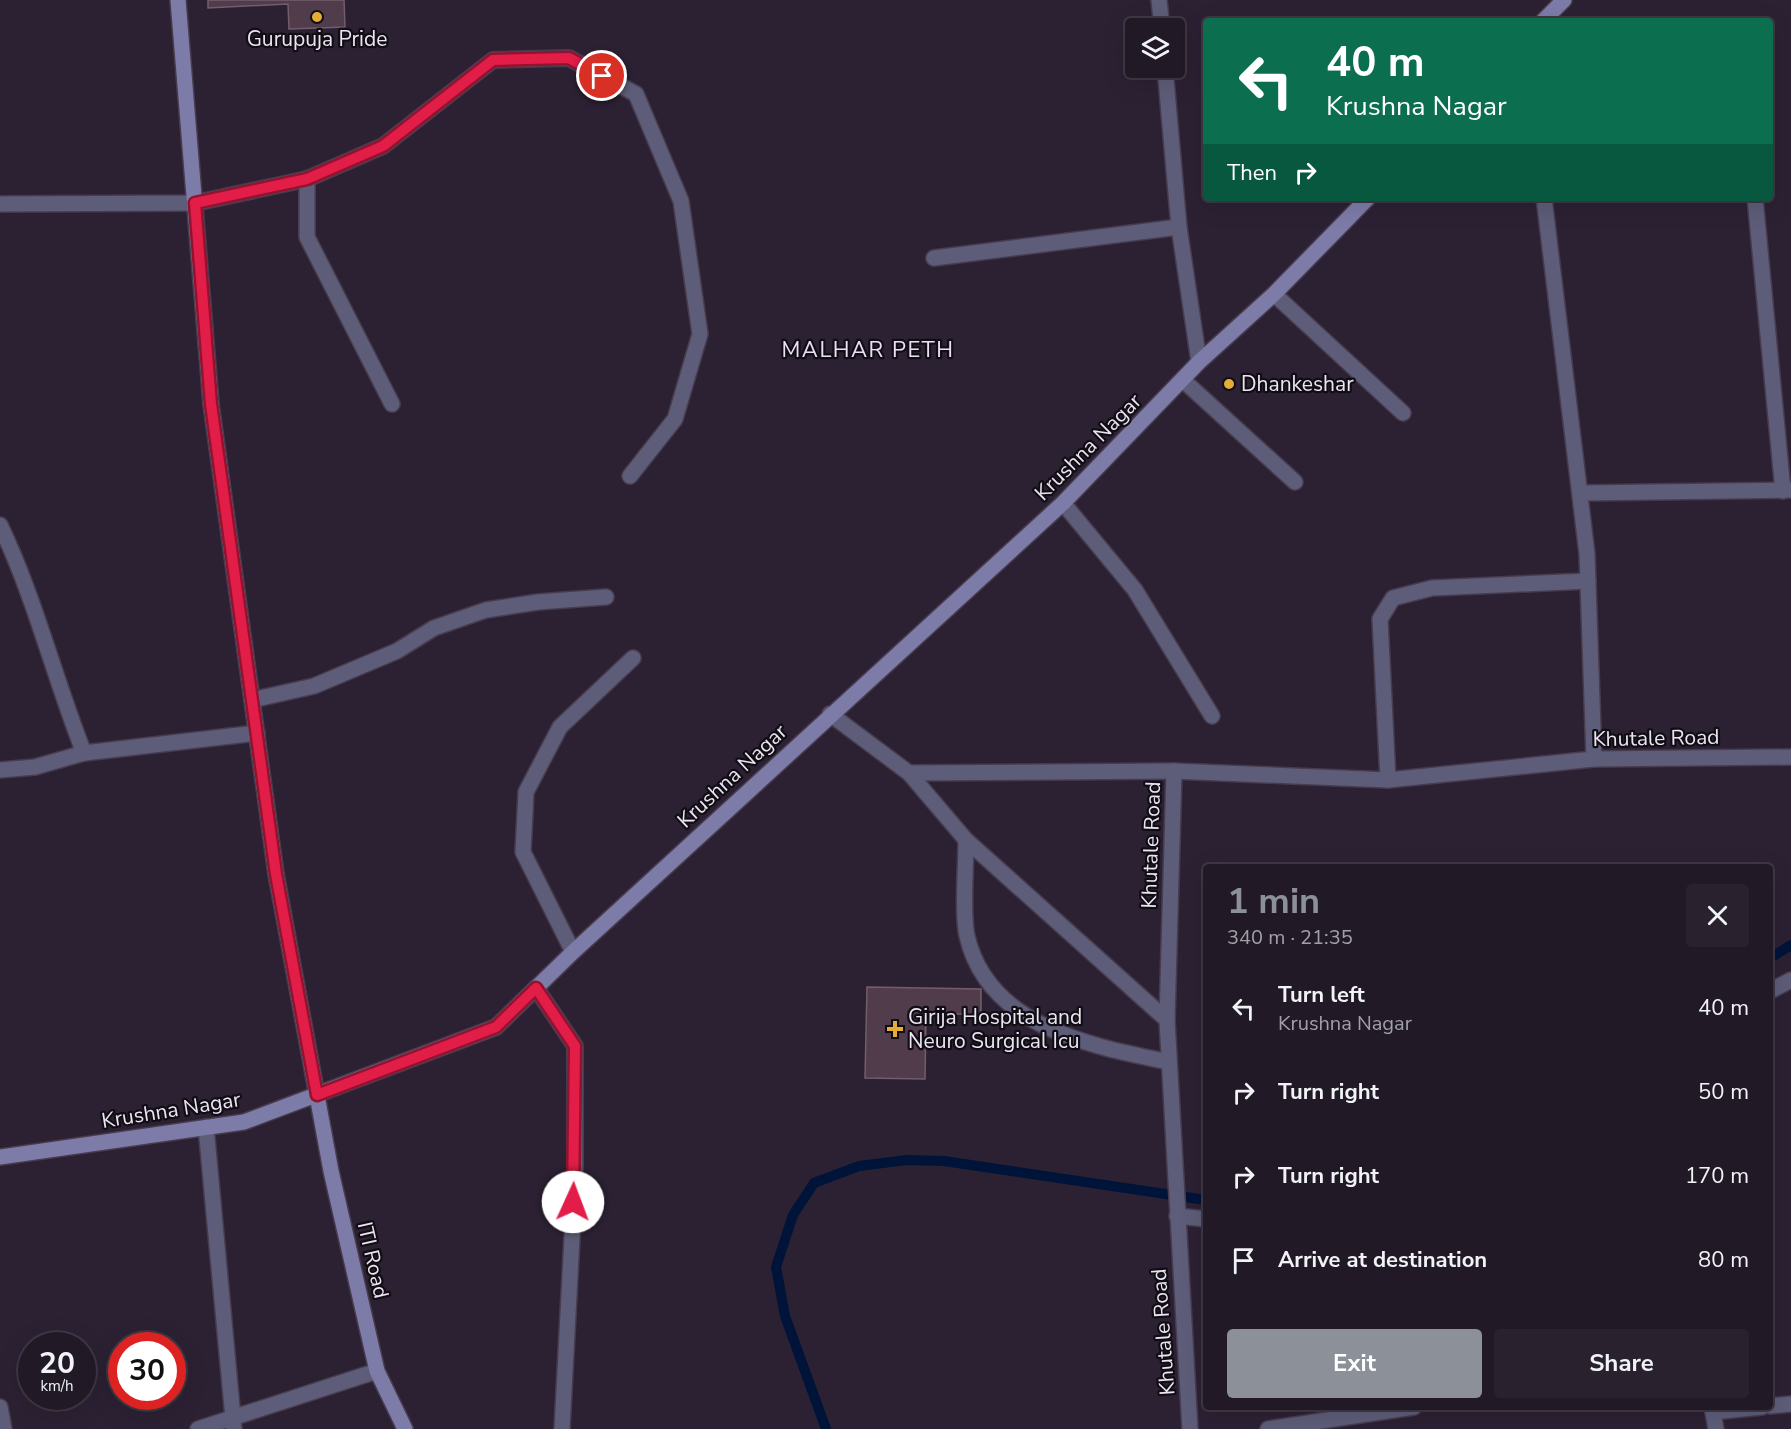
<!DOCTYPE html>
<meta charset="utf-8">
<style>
:root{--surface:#211926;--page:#29222e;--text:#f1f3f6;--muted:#a2a0a7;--line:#3e3843;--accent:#8c9099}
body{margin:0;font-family:"Nunito Sans",sans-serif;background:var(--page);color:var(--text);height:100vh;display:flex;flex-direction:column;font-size:22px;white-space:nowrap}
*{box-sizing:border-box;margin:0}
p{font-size:20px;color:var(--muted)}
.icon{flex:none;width:33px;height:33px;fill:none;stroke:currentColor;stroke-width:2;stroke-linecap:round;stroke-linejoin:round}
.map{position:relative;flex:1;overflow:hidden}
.drawer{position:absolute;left:1203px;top:864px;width:570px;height:546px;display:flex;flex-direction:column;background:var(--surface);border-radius:6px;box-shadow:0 6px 24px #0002,0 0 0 2px var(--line)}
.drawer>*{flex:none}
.hud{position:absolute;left:1203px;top:18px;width:570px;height:183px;border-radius:6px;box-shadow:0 6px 24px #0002,0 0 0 2px var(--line);background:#0b6e4f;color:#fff;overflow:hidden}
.buttons{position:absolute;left:1125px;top:18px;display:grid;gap:12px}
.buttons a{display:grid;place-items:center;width:60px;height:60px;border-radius:6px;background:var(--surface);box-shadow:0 6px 24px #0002,0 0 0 2px var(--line);font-size:30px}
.speed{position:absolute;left:18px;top:1332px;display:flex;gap:12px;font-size:30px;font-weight:700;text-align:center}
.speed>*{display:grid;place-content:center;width:78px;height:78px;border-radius:50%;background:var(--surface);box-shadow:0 6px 24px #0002,0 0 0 2px var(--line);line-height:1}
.speed small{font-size:15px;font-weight:400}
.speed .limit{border:9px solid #d22;background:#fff;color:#111}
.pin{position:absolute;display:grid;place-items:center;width:51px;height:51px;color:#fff;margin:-26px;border:3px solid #fff;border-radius:50%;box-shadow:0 2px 6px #0007}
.me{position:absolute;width:66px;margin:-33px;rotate:2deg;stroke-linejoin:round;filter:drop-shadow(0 0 4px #0008)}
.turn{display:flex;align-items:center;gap:21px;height:126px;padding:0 24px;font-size:27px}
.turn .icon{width:78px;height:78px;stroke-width:2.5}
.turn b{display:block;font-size:42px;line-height:51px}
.then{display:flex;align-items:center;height:57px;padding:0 24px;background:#0003;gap:12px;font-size:22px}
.round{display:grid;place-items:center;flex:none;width:63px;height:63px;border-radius:6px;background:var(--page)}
.headline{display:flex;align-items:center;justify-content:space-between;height:102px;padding:0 24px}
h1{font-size:36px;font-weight:700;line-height:45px;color:var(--accent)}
.action{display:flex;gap:12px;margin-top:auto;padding:12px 24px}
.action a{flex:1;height:69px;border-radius:6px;background:var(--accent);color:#fff;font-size:24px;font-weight:700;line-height:69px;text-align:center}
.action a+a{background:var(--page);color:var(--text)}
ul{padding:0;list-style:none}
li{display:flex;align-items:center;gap:18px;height:84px;padding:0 24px}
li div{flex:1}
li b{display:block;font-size:22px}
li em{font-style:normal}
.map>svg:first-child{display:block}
</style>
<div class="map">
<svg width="1791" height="1429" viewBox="0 0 1791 1429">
<rect width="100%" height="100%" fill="#2c2133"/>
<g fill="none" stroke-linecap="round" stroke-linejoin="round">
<g stroke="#001339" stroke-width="10">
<path d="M 1770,958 L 1791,945"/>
<path d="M 826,1429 L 785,1316 L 776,1267 L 793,1215 L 814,1183 L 859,1166 L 907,1160 L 944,1161 L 1206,1200"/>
</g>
</g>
<g fill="#513c4b" stroke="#735d6d" stroke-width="1.5">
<path d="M 208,0 L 344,0 L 345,27 L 289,29 L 288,4 L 208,8 Z"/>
<path d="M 867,987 L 981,989 L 981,1014 L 926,1014 L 925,1079 L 865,1078 Z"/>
</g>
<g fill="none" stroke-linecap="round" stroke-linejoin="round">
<defs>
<path id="lane" d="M 966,840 C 966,864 962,915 967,936 C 988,1027 1091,1046 1169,1062"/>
<g id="street">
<path d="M 1159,0 L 1162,28"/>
<path d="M 1165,68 L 1179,227 L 1199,362"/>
<path d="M 307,179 L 307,237 L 392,404"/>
<path d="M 1544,198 L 1587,554 L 1594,759"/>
<path d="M 1755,198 L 1783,491"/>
<path d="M 0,204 L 195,203 L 307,179 L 383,146 L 493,60 L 569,58 L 636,94 L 681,201 L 700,334 L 675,419 L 630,476"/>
<path d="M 934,258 L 1179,227"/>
<path d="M 1274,294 L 1403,413"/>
<path d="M 1184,381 L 1295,482"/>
<path d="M 1581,493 L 1791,490"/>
<path d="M 1063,503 L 1135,590 L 1212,716"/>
<path d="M 0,525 C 35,598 54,677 84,753"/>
<path d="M 252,700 L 314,686 L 397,651 L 434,628 L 486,610 L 538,602 L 606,597"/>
<path d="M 830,714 L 909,773 L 1174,771"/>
<path d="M 0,770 L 35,767 L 84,753 L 257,733"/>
<path d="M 909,773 L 966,840 L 1167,1020"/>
<path d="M 1388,780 L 1380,619 L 1393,598 L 1432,588 L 1588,581"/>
<path d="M 573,952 L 523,852 L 526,792 L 560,727 L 633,658"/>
<path d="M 536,988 L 575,1046 L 575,1180 L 562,1429"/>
<path d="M 1770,991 L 1791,980"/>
<path d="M 206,1127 L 234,1429"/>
<path d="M 1177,1216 L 1206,1219"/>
<path d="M 1770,1406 L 1791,1404"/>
<path d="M 0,1407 L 4,1429"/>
<path d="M 1712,1407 L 1716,1429"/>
<path d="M 1713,1412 L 1762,1407"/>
<path d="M 198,1429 L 377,1371"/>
<path d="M 1190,1429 L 1167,1020 L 1174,771 L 1388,780 L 1594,759 L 1791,757"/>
<path d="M 1268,1429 L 1414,1407"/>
</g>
<g id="secondary">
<path d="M 178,0 L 211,404 L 276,874 L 331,1171 L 377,1371 L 405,1429"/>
<path d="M 1543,21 L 1564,0"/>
<path d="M 0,1157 L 244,1122 L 496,1027 L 573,952 L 1063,503 L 1199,362 L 1274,294 L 1368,198"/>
</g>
</defs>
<use href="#lane" stroke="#473c4e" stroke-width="18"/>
<use href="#street" stroke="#473c4e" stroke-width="18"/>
<use href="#secondary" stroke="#473c4e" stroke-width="18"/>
<use href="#lane" stroke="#5d5d79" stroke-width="15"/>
<use href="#street" stroke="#5d5d79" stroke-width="15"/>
<use href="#secondary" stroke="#7d7ca9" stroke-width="15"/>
</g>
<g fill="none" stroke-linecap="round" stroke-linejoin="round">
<defs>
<path id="route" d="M 573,1202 L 575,1046 L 536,988 L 496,1027 L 317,1095 L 276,874 L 211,404 L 195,203 L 307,179 L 383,146 L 493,60 L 569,58 L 602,76"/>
</defs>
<use href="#route" stroke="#92132f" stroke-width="15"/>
<use href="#route" stroke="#e11d48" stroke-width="10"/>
</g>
<g fill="#e6ad36" stroke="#110d15" stroke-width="2">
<circle cx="317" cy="17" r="6"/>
<circle cx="1229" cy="384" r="6"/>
<path d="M892 1020h6v6h6v6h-6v6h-6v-6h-6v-6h6z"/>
</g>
<g text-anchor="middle" stroke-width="4.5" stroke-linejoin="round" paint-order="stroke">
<g font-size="21" fill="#ebe4f1" stroke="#110d15" text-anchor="start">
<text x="317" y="46" text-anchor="middle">Gurupuja Pride</text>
<text x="1241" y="391">Dhankeshar</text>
<text x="908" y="1024">Girija Hospital and<tspan x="908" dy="24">Neuro Surgical Icu</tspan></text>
</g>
<g font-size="21" fill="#ebe4f1" stroke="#110d15">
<text transform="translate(1088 447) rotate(-45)" y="7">Krushna Nagar</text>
<text transform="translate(1656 738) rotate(-1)" y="7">Khutale Road</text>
<text transform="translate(732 776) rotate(-43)" y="7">Krushna Nagar</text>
<text transform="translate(1151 845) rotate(-88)" y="7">Khutale Road</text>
<text transform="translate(171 1110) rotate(-9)" y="7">Krushna Nagar</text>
<text transform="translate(373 1260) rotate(77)" y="7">ITI Road</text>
<text transform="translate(1163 1332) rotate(-94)" y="7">Khutale Road</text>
</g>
<g font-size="22" letter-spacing="1.5" fill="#ecdef7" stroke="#110d15">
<text x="868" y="357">MALHAR PETH</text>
</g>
</g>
</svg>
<div class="buttons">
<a><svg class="icon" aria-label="layers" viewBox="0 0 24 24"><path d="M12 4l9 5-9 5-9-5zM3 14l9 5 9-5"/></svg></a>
</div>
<div class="speed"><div>20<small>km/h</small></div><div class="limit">30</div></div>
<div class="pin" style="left:602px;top:76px;background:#d93025"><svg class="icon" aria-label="arrive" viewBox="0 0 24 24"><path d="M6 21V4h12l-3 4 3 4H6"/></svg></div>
<svg class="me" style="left:573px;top:1202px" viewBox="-20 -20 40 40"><circle r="19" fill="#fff"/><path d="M0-13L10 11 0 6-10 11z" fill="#e11d48"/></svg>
<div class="hud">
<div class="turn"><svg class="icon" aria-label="left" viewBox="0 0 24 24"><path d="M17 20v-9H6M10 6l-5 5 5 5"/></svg><div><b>40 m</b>Krushna Nagar</div></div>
<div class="then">Then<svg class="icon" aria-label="right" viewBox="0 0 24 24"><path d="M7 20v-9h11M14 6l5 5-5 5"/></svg></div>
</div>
<section class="drawer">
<div class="headline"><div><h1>1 min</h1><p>340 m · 21:35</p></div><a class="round"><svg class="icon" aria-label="close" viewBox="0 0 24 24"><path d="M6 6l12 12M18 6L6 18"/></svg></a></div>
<ul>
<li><svg class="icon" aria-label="left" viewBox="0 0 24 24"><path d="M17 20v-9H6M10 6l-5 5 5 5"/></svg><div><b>Turn left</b><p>Krushna Nagar</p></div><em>40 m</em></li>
<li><svg class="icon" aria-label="right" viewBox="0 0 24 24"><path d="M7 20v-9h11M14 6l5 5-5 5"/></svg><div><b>Turn right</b></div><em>50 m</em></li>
<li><svg class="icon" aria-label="right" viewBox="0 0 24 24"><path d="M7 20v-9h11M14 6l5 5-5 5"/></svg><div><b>Turn right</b></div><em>170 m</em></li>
<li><svg class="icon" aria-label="arrive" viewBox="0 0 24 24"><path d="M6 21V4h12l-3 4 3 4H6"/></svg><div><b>Arrive at destination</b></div><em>80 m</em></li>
</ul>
<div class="action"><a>Exit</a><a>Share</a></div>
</section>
</div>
